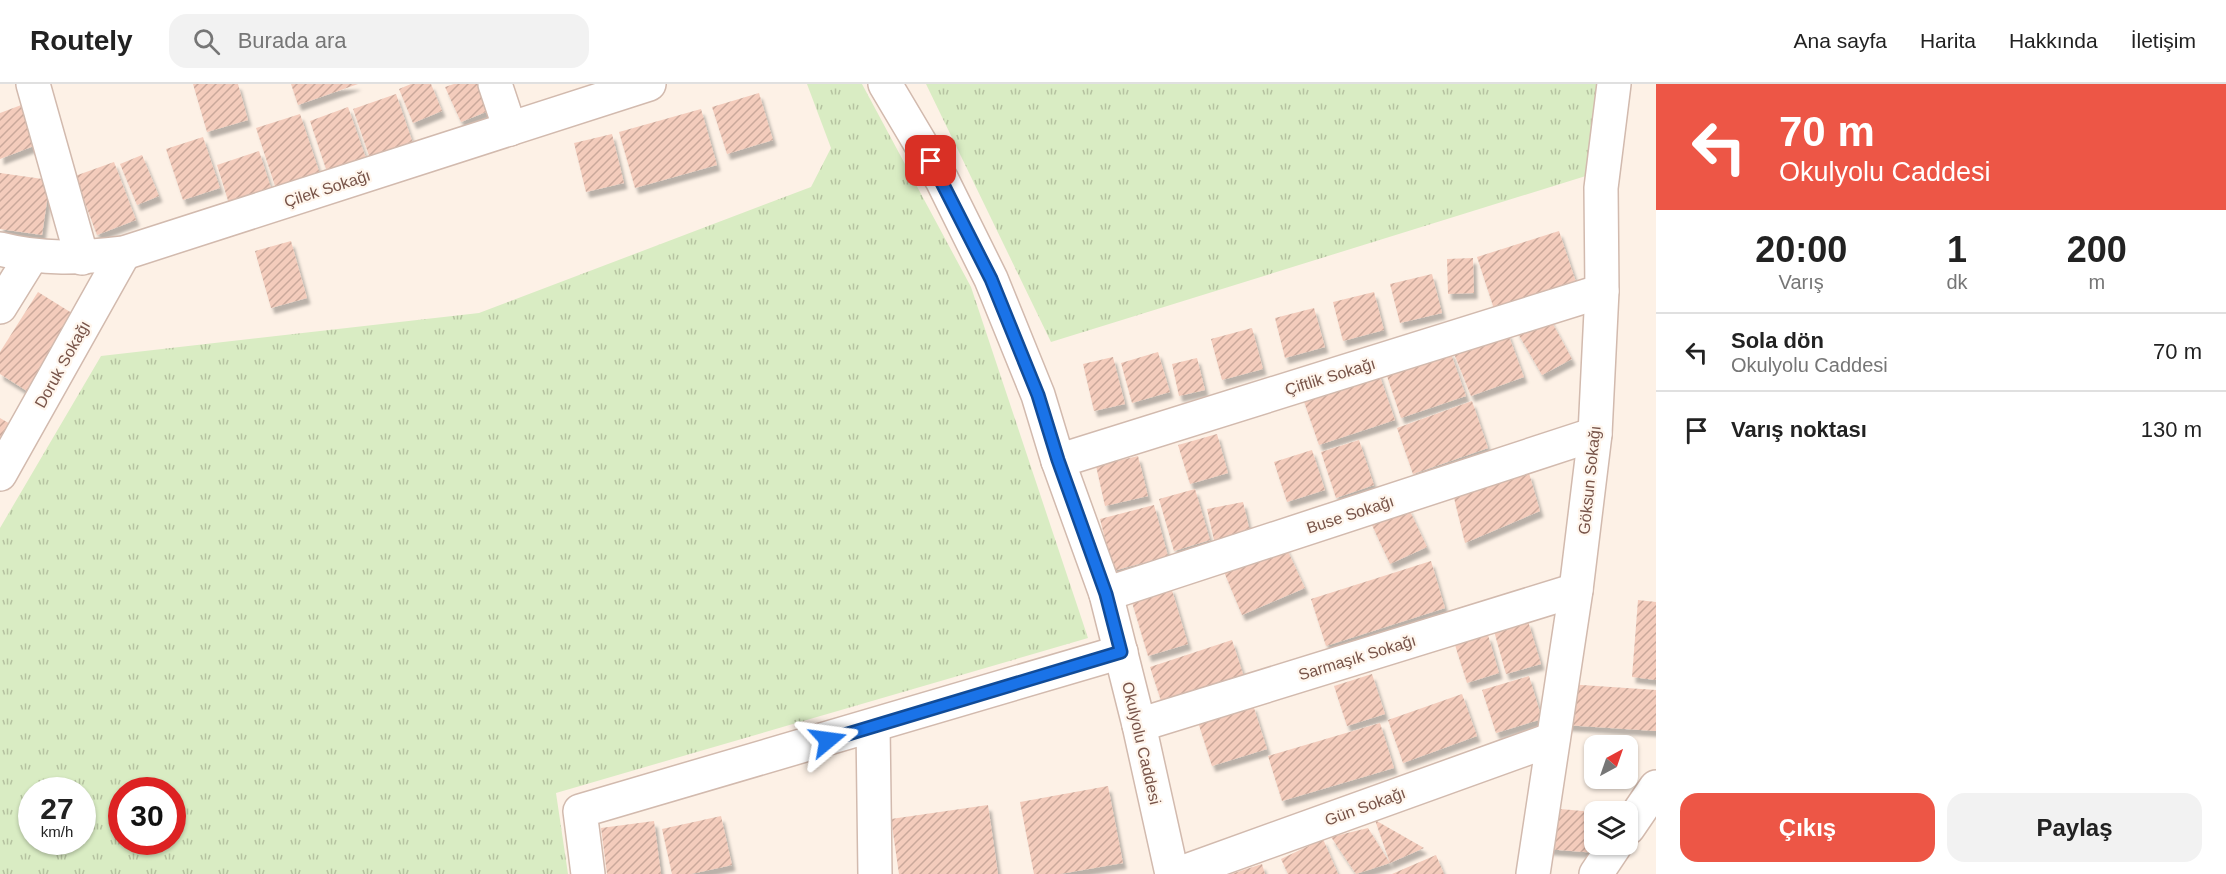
<!DOCTYPE html>
<html lang="tr">
<meta charset="utf-8">
<style>
:root{--surface:#fff;--page:#f2f2f2;--text:#222;--muted:#767676;--line:#e0e0e0;--accent:#ed5646}
body{margin:0;font-family:Helvetica,sans-serif;background:var(--page);color:var(--text);height:100vh;display:flex;flex-direction:column;font-size:22px;white-space:nowrap}
*{box-sizing:border-box;margin:0}
p{font-size:20px;color:var(--muted)}
.icon{flex:none;width:33px;height:33px;fill:none;stroke:currentColor;stroke-width:2;stroke-linecap:round;stroke-linejoin:round}
.map{position:relative;flex:1;overflow:hidden}
.drawer{display:flex;flex-direction:column;background:var(--surface);width:570px}
.drawer>*{flex:none}
.top-card{background:#ed5646;color:#fff;overflow:hidden}
.needle{width:39px;rotate:40deg}
.controls{position:absolute;left:1584px;top:651px;display:grid;gap:12px}
.controls a{display:grid;place-items:center;width:54px;height:54px;border-radius:12px;background:var(--surface);box-shadow:0 2px 4px #0004;font-size:30px}
.speed{position:absolute;left:18px;top:693px;display:flex;gap:12px;font-size:30px;font-weight:700;text-align:center}
.speed>*{display:grid;place-content:center;width:78px;height:78px;border-radius:50%;background:var(--surface);box-shadow:0 2px 4px #0004;line-height:1}
.speed small{font-size:15px;font-weight:400}
.speed .limit{border:9px solid #d22;background:#fff;color:#111}
.pin{position:absolute;display:grid;place-items:center;width:51px;height:51px;color:#fff;margin:-26px;border-radius:12px;box-shadow:0 3px 9px #0006}
.me{position:absolute;width:66px;margin:-33px;rotate:74deg;stroke-linejoin:round;filter:drop-shadow(0 0 4px #0008)}
.turn{display:flex;align-items:center;gap:21px;height:126px;padding:0 24px;font-size:27px}
.turn .icon{width:78px;height:78px;stroke-width:2.5}
.turn b{display:block;font-size:42px;line-height:51px}
.eta{display:flex;justify-content:space-evenly;align-items:center;height:102px;text-align:center}
.eta b{font-size:36px;font-weight:600;line-height:42px}
.primary-button{display:flex;gap:12px;margin-top:auto;padding:12px 24px}
.primary-button a{flex:1;height:69px;border-radius:18px;background:var(--accent);color:#fff;font-size:24px;font-weight:600;line-height:69px;text-align:center}
.primary-button a+a{background:var(--page);color:var(--text)}
ul{padding:0;list-style:none}
li{display:flex;align-items:center;gap:18px;height:78px;padding:0 24px;border-top:2px solid var(--line)}
li div{flex:1}
li b{display:block;font-size:22px}
li em{font-style:normal}
header{display:flex;align-items:center;gap:36px;box-sizing:border-box;height:84px;padding:0 30px;background:var(--surface);border-bottom:2px solid var(--line)}
header strong{font-size:28px}
nav{display:flex;gap:33px;margin-inline-start:auto;font-size:21px}
.search{width:420px;height:54px;background:var(--page);display:flex;align-items:center;gap:15px;box-sizing:border-box;padding:0 21px;border-radius:18px;color:var(--muted);font-size:22px}
main{display:flex;flex:1;min-height:0}
.map>svg:first-child{display:block}
</style>
<header>
<strong>Routely</strong>
<div class="search"><svg class="icon" aria-label="search" viewBox="0 0 24 24"><circle cx="10" cy="10" r="6"/><path d="M15 15l6 6"/></svg>Burada ara</div>
<nav><a>Ana sayfa</a><a>Harita</a><a>Hakkında</a><a>İletişim</a></nav>
</header>
<main>
<div class="map">
<svg width="1656" height="790" viewBox="0 0 1656 790">
<defs>
<pattern id="grass-tufts" width="24" height="20" patternUnits="userSpaceOnUse" patternTransform="scale(1.5)"><rect width="24" height="20" fill="#d9ecc3"/><path d="M3 7l-1-3M5 7V3M7 7l1-3M15 17l-1-3M17 17v-4M19 17l1-3" fill="none" stroke="#b5c2a0"/></pattern>
<pattern id="building-hatch" width="6" height="6" patternUnits="userSpaceOnUse" patternTransform="scale(1.5)"><rect width="6" height="6" fill="#f4ccbc"/><path d="M-1 1l2-2M0 6l6-6M5 7l2-2" fill="none" stroke="#caa89b"/></pattern>
<filter id="shadow"><feDropShadow dx="3.5" dy="6" stdDeviation="1.5" flood-color="#0004"/></filter>
</defs>
<rect width="100%" height="100%" fill="#fdf1e6"/>
<g fill="url(#grass-tufts)" fill-rule="evenodd">
<path d="M 807,0 L 862,0 L 971,203 L 1088,554 L 556,709 L 568,790 L 0,790 L 0,444 L 101,272 L 479,229 L 811,103 L 831,64 ZM 32,706 L 82,706 L 82,758 L 32,758 ZM 122,706 L 172,706 L 172,758 L 122,758 Z"/>
<path d="M 926,0 L 1604,0 L 1589,91 L 1051,258 Z"/>
</g>
<g fill="url(#building-hatch)" filter="url(#shadow)">
<path d="M 193,0 L 238,0 L 248,36 L 207,48 Z"/>
<path d="M 291,0 L 358,0 L 298,21 Z"/>
<path d="M 411,0 L 431,0 L 442,27 L 413,39 L 399,5 Z"/>
<path d="M 454,0 L 481,0 L 491,26 L 461,38 L 445,3 Z"/>
<path d="M 759,9 L 773,56 L 727,70 L 712,23 Z"/>
<path d="M 396,10 L 417,71 L 374,86 L 353,25 Z"/>
<path d="M 24,20 L 39,60 L 0,75 L 0,29 Z"/>
<path d="M 348,23 L 367,77 L 328,91 L 310,37 Z"/>
<path d="M 701,25 L 717,81 L 635,104 L 619,48 Z"/>
<path d="M 300,30 L 322,96 L 278,111 L 256,44 Z"/>
<path d="M 612,50 L 624,99 L 586,108 L 574,59 Z"/>
<path d="M 203,53 L 220,104 L 183,116 L 166,65 Z"/>
<path d="M 259,67 L 274,113 L 231,126 L 217,81 Z"/>
<path d="M 142,71 L 159,112 L 137,121 L 120,80 Z"/>
<path d="M 114,78 L 136,136 L 97,151 L 75,92 Z"/>
<path d="M 0,89 L 50,96 L 42,151 L 0,145 Z"/>
<path d="M 1559,147 L 1577,201 L 1495,228 L 1477,173 Z"/>
<path d="M 291,157 L 307,214 L 271,224 L 255,167 Z"/>
<path d="M 1473,174 L 1474,209 L 1448,210 L 1447,175 Z"/>
<path d="M 1432,190 L 1442,229 L 1400,239 L 1390,200 Z"/>
<path d="M 38,208 L 75,231 L 27,307 L 0,290 L 0,268 Z"/>
<path d="M 1374,208 L 1384,246 L 1343,257 L 1333,218 Z"/>
<path d="M 1314,224 L 1325,263 L 1285,274 L 1275,234 Z"/>
<path d="M 1547,229 L 1572,275 L 1542,291 L 1516,246 Z"/>
<path d="M 1252,244 L 1263,285 L 1222,296 L 1211,255 Z"/>
<path d="M 1507,247 L 1524,293 L 1471,312 L 1453,267 Z"/>
<path d="M 1450,267 L 1466,312 L 1401,334 L 1386,289 Z"/>
<path d="M 1158,268 L 1170,308 L 1132,319 L 1121,279 Z"/>
<path d="M 1113,273 L 1125,320 L 1094,327 L 1083,280 Z"/>
<path d="M 1197,274 L 1205,306 L 1179,312 L 1172,280 Z"/>
<path d="M 1377,284 L 1395,336 L 1319,361 L 1301,309 Z"/>
<path d="M 1472,317 L 1488,364 L 1413,390 L 1397,344 Z"/>
<path d="M 0,334 L 12,341 L 0,361 Z"/>
<path d="M 1217,350 L 1228,389 L 1190,400 L 1178,361 Z"/>
<path d="M 1359,356 L 1374,401 L 1336,414 L 1321,368 Z"/>
<path d="M 1312,366 L 1325,406 L 1287,418 L 1274,378 Z"/>
<path d="M 1138,372 L 1148,412 L 1105,422 L 1096,382 Z"/>
<path d="M 1529,389 L 1540,427 L 1465,459 L 1454,414 Z"/>
<path d="M 1195,405 L 1210,456 L 1174,467 L 1159,415 Z"/>
<path d="M 1243,418 L 1250,448 L 1214,456 L 1207,425 Z"/>
<path d="M 1154,421 L 1168,472 L 1113,487 L 1100,435 Z"/>
<path d="M 1408,423 L 1427,463 L 1390,480 L 1371,439 Z"/>
<path d="M 1285,461 L 1305,504 L 1242,531 L 1224,488 Z"/>
<path d="M 1431,477 L 1445,524 L 1326,562 L 1311,515 Z"/>
<path d="M 1171,503 L 1188,560 L 1148,572 L 1131,515 Z"/>
<path d="M 1638,516 L 1656,518 L 1656,596 L 1632,593 Z"/>
<path d="M 1528,537 L 1541,580 L 1506,590 L 1494,547 Z"/>
<path d="M 1488,551 L 1499,589 L 1467,599 L 1455,561 Z"/>
<path d="M 1232,556 L 1245,596 L 1163,623 L 1150,583 Z"/>
<path d="M 1372,590 L 1385,630 L 1347,642 L 1334,602 Z"/>
<path d="M 1529,592 L 1542,635 L 1496,649 L 1482,606 Z"/>
<path d="M 1567,600 L 1656,606 L 1656,647 L 1564,641 Z"/>
<path d="M 1462,610 L 1477,652 L 1403,679 L 1388,636 Z"/>
<path d="M 1253,621 L 1267,665 L 1212,682 L 1198,638 Z"/>
<path d="M 1380,639 L 1394,684 L 1282,717 L 1268,672 Z"/>
<path d="M 1108,702 L 1123,779 L 1060,790 L 1034,790 L 1020,718 Z"/>
<path d="M 988,721 L 998,790 L 899,790 L 891,735 Z"/>
<path d="M 1549,724 L 1594,728 L 1597,769 L 1546,765 Z"/>
<path d="M 721,732 L 732,781 L 691,790 L 672,790 L 662,745 Z"/>
<path d="M 1375,736 L 1424,764 L 1390,779 Z"/>
<path d="M 654,737 L 661,790 L 607,790 L 601,744 Z"/>
<path d="M 1368,744 L 1390,779 L 1356,790 L 1331,753 Z"/>
<path d="M 1323,755 L 1338,790 L 1288,790 L 1281,775 Z"/>
<path d="M 1436,771 L 1444,790 L 1392,790 Z"/>
<path d="M 1262,780 L 1265,790 L 1231,790 Z"/>
</g>
<g fill="none" stroke-linecap="round" stroke-linejoin="round">
<defs>
<g id="minor">
<path d="M 33,0 L 82,174"/>
<path d="M 495,0 L 510,45"/>
<path d="M 885,0 L 942,96 L 991,195 L 1038,311 L 1058,377 L 1106,510 L 1139,641 L 1172,790"/>
<path d="M 0,165 C 42,176 81,174 124,169 L 649,0"/>
<path d="M 0,223 L 31,173"/>
<path d="M 1058,377 L 1602,207"/>
<path d="M 0,390 L 124,169"/>
<path d="M 1106,510 L 1595,350"/>
<path d="M 1139,641 L 1576,506"/>
<path d="M 873,642 L 875,790"/>
<path d="M 1628,744 L 1656,703"/>
<path d="M 588,790 L 580,727 L 1121,568"/>
<path d="M 1178,790 L 1553,655"/>
<path d="M 1533,790 L 1576,506 L 1595,350 L 1602,207 L 1601,104 L 1614,0"/>
<path d="M 1596,790 L 1616,760"/>
</g>
</defs>
<use href="#minor" stroke="#d2baae" stroke-width="36"/>
<use href="#minor" stroke="#fff" stroke-width="33"/>
</g>
<g fill="none" stroke-linecap="round" stroke-linejoin="round">
<defs>
<path id="route" d="M 828,656 L 1121,568 L 1106,510 L 1058,376 L 1038,311 L 991,195 L 931,77"/>
</defs>
<use href="#route" stroke="#114b97" stroke-width="15"/>
<use href="#route" stroke="#1a73e8" stroke-width="10"/>
</g>
<g text-anchor="middle" stroke-width="4.5" stroke-linejoin="round" paint-order="stroke">
<g font-size="16" fill="#785449" stroke="#fff6ed">
<text transform="translate(327 104) rotate(-18)" y="6">Çilek Sokağı</text>
<text transform="translate(62 280) rotate(-61)" y="6">Doruk Sokağı</text>
<text transform="translate(1330 292) rotate(-17)" y="6">Çiftlik Sokağı</text>
<text transform="translate(1589 396) rotate(-84)" y="6">Göksun Sokağı</text>
<text transform="translate(1350 430) rotate(-18)" y="6">Buse Sokağı</text>
<text transform="translate(1357 573) rotate(-17)" y="6">Sarmaşık Sokağı</text>
<text transform="translate(1142 659) rotate(77)" y="6">Okulyolu Caddesi</text>
<text transform="translate(1365 722) rotate(-20)" y="6">Gün Sokağı</text>
</g>
</g>
</svg>
<div class="controls">
<a><svg class="needle" viewBox="-14 -14 28 28"><path d="M0-13l5 13h-10z" fill="#e53935"/><path d="M0 13l5-13h-10z" fill="#767676"/></svg></a>
<a><svg class="icon" aria-label="layers" viewBox="0 0 24 24"><path d="M12 4l9 5-9 5-9-5zM3 14l9 5 9-5"/></svg></a>
</div>
<div class="speed"><div>27<small>km/h</small></div><div class="limit">30</div></div>
<div class="pin" style="left:931px;top:77px;background:#d93025"><svg class="icon" aria-label="arrive" viewBox="0 0 24 24"><path d="M6 21V4h12l-3 4 3 4H6"/></svg></div>
<svg class="me" style="left:828px;top:656px" viewBox="-20 -20 40 40"><path d="M0-17L14 15 0 8-14 15z" fill="#1a73e8" stroke="#fff" stroke-width="4"/></svg>
</div>
<section class="drawer">
<div class="top-card">
<div class="turn"><svg class="icon" aria-label="left" viewBox="0 0 24 24"><path d="M17 20v-9H6M10 6l-5 5 5 5"/></svg><div><b>70 m</b>Okulyolu Caddesi</div></div>
</div>
<div class="eta">
<div><b>20:00</b><p>Varış</p></div>
<div><b>1</b><p>dk</p></div>
<div><b>200</b><p>m</p></div>
</div>
<ul>
<li><svg class="icon" aria-label="left" viewBox="0 0 24 24"><path d="M17 20v-9H6M10 6l-5 5 5 5"/></svg><div><b>Sola dön</b><p>Okulyolu Caddesi</p></div><em>70 m</em></li>
<li><svg class="icon" aria-label="arrive" viewBox="0 0 24 24"><path d="M6 21V4h12l-3 4 3 4H6"/></svg><div><b>Varış noktası</b></div><em>130 m</em></li>
</ul>
<div class="primary-button"><a>Çıkış</a><a>Paylaş</a></div>
</section>
</main>
